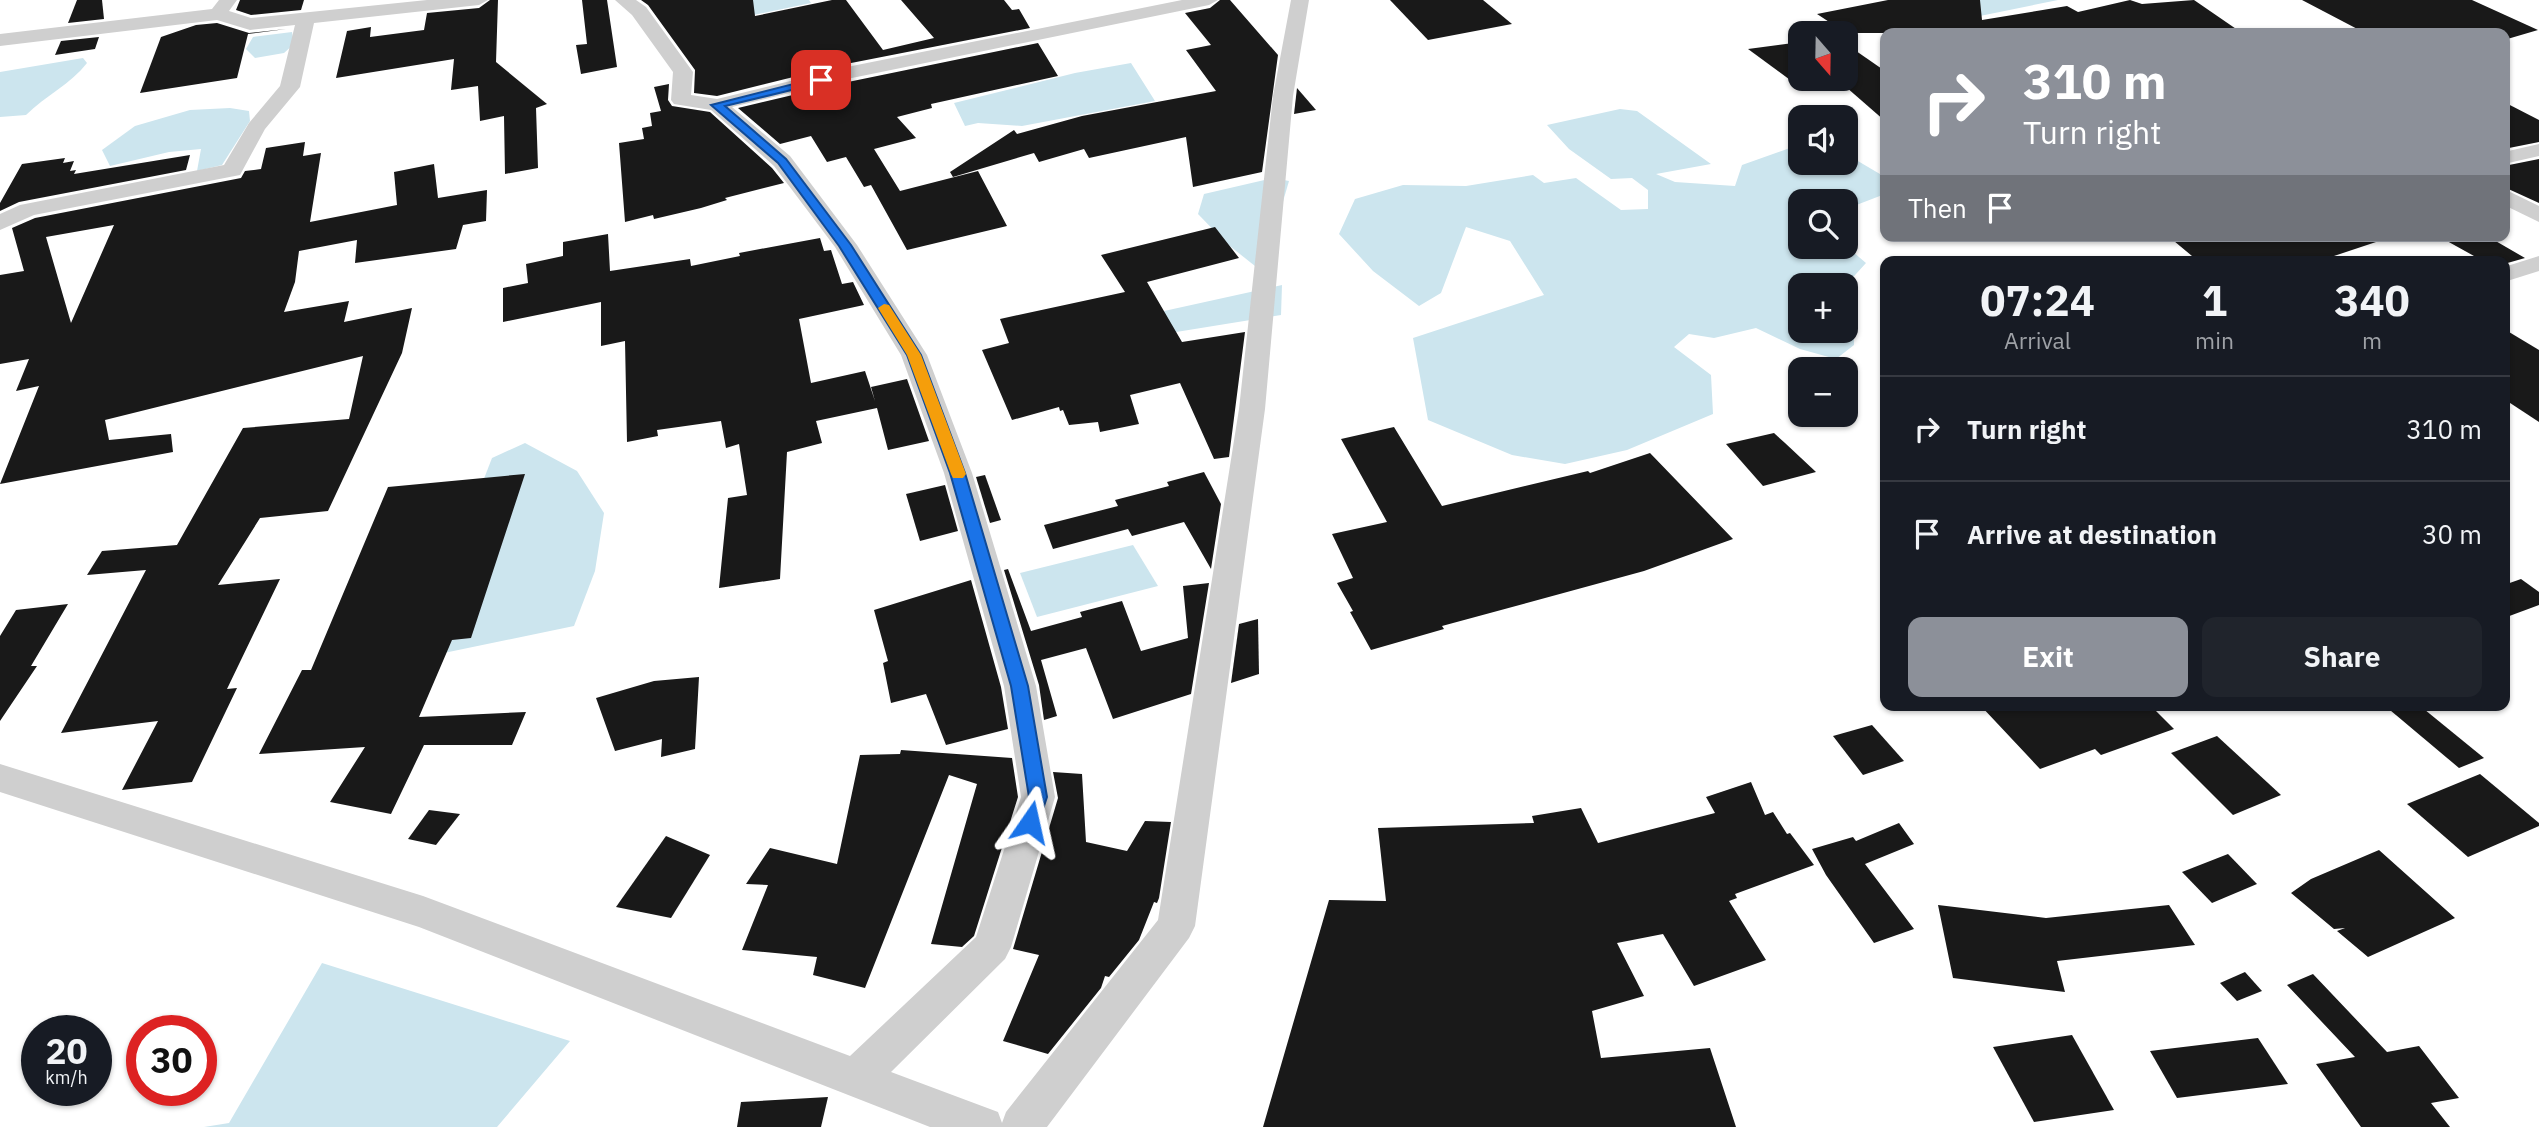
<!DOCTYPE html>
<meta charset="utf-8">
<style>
:root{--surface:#171b24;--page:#20242c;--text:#f1f3f6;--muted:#9ea1a6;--line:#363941;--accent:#8c9099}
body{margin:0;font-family:"IBM Plex Sans",sans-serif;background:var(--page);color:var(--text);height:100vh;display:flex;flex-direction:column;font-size:26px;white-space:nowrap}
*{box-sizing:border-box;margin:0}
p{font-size:23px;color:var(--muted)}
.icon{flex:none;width:38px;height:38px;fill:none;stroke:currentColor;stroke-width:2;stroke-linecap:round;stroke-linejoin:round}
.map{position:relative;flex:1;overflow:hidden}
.sheet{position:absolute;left:1880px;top:256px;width:630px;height:455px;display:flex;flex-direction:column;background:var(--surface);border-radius:14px;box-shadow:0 2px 5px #0004}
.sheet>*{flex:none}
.hud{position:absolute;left:1880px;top:28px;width:630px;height:214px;border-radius:14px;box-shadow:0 2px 5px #0004;background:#8c9099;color:#fff;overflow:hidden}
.needle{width:46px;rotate:160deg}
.fabs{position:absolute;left:1788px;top:21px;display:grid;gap:14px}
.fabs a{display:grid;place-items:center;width:70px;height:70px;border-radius:14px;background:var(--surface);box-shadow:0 2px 5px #0004;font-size:35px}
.speed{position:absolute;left:21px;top:1015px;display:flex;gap:14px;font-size:35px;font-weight:700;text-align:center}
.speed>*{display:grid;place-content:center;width:91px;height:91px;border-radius:50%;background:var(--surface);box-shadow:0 2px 5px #0004;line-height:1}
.speed small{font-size:18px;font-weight:400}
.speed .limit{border:10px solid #d22;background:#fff;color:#111}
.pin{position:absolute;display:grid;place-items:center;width:60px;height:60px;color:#fff;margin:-30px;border-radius:14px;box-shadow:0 4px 10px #0006}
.me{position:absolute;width:77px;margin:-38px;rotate:11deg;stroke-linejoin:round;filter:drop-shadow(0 0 5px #0008)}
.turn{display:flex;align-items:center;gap:24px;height:147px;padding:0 28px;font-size:32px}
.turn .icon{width:91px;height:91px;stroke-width:2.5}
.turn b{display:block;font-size:49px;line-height:60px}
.then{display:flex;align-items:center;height:66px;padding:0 28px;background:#0003;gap:14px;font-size:26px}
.eta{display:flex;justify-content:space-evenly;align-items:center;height:119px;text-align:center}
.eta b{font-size:42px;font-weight:700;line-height:49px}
.action{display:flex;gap:14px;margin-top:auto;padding:14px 28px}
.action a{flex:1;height:80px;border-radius:14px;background:var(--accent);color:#fff;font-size:28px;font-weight:700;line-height:80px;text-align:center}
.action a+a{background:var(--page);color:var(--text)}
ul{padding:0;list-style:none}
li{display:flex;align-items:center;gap:21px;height:105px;padding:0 28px;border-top:2px solid var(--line)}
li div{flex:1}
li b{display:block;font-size:26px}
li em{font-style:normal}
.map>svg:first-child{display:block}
</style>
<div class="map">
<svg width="2539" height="1127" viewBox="0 0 2539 1127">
<rect width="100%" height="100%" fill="#fff"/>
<g fill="#cce5ee">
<path d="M 713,0 L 809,0 L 811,3 L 725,21 Z"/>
<path d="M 1941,0 L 2058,0 L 1975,17 Z"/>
<path d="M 292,32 L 294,44 L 284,53 L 255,58 L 246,49 L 253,37 Z"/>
<path d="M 83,58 L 87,63 C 71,84 45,96 26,115 L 0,117 L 0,72 Z"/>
<path d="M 1131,63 L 1155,101 L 1022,126 L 978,123 L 965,126 L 954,103 L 1075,73 Z"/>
<path d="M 230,108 L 249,111 L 250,121 L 222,165 L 197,171 L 201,149 L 169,152 L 110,166 L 102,150 L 135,126 L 190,110 Z"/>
<path d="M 1620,109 L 1637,111 L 1711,164 L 1656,174 L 1675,182 L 1735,186 L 1742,165 L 1801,144 L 1801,163 L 1846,163 L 1846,154 L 1885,177 L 1885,194 L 1846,209 L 1846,201 L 1801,201 L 1801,247 L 1846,246 L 1866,263 L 1846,285 L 1801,285 L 1801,331 L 1846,331 L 1846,288 L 1854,322 L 1854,345 L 1836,359 L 1800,349 L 1756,328 L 1714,338 L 1689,334 L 1674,347 L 1711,375 L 1713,414 L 1627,450 L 1565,464 L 1512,455 L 1428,420 L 1413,338 L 1544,295 L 1510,241 L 1466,227 L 1441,293 L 1419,306 L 1373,271 L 1339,234 L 1355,199 L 1403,185 L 1466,186 L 1533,175 L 1544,183 L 1576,178 L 1621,210 L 1648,209 L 1648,190 L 1632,178 L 1611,179 L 1569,149 L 1547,125 Z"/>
<path d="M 1273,178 L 1289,181 L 1279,215 L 1255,266 L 1226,243 L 1198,214 L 1204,194 Z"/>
<path d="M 1282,285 L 1281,315 L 1170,333 L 1155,313 Z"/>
<path d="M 525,443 L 577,471 L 604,513 L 595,571 L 574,626 L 439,654 L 473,507 L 492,458 Z"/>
<path d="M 1133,545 L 1158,586 L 1037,617 L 1020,573 Z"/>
<path d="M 322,963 L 570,1041 L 497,1127 L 204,1127 L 229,1123 Z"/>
</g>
<g fill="#191919" fill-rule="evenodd">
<path d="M 77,0 L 102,0 L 104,19 L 68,23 Z"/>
<path d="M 240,0 L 304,0 L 301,10 L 251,15 L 236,10 Z"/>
<path d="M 490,0 L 498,0 L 496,62 L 547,104 L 536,108 L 538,168 L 505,174 L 504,116 L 480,121 L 478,86 L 451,90 L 454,59 L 336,78 L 347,31 L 371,27 L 370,37 L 424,30 L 427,13 L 479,8 Z"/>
<path d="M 582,0 L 607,0 L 617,67 L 581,74 L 576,45 L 587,44 Z"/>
<path d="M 641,0 L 753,0 L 755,16 L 832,0 L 846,0 L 883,50 L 934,38 L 901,0 L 1004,0 L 1012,10 L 1019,9 L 1030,28 L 846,64 L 717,96 L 694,93 L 695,70 L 648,5 Z"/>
<path d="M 1220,0 L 1230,0 L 1278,55 L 1262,172 L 1193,187 L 1186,137 L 1089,158 L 1084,149 L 1039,162 L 1034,153 L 953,177 L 950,172 L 1014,130 L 1017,134 L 1082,116 L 1216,91 L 1186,50 L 1211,45 L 1185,13 L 1210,8 Z"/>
<path d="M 1390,0 L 1483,0 L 1512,24 L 1428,40 Z"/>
<path d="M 1888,0 L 1980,0 L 1982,20 L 2067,6 L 2078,12 L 2130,0 L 2142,4 L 2194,0 L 2242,33 L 1978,33 L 1977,28 L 1950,33 L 1846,33 L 1817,14 Z"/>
<path d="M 2302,0 L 2472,0 L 2538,30 L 2504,40 L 2504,33 L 2365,33 Z"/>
<path d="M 217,23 L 249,33 L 286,29 L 248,34 L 237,78 L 140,93 L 161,37 L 196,25 Z"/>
<path d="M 99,37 L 95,49 L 55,55 L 61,41 Z"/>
<path d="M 1801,42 L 1801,88 L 1748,49 Z"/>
<path d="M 1038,43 L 1058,76 L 931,104 L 932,108 L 897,117 L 916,138 L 874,149 L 900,191 L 978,171 L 1007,226 L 907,250 L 871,185 L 864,187 L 846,157 L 827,162 L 811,136 L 780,144 L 738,108 L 848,82 Z"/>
<path d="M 1846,44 L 1885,71 L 1885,121 L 1846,87 Z"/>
<path d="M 669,84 L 668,100 L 672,106 L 710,112 L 772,168 L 784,183 L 725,198 L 727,200 L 701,208 L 654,219 L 653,215 L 625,222 L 619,143 L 644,139 L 642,128 L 652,126 L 650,113 L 661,111 L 654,87 Z"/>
<path d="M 1297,88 L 1316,110 L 1294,114 Z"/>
<path d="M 2504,102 L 2539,120 L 2539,142 L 2504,149 Z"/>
<path d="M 305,142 L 303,156 L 321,153 L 310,222 L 397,205 L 394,172 L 434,164 L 438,198 L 487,190 L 486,221 L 463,225 L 456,249 L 355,263 L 357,240 L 299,251 L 295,282 L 284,312 L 349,301 L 344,322 L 412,308 L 402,353 L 328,511 L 260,518 L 218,585 L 280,579 L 227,689 L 237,688 L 192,782 L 122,790 L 158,721 L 61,733 L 146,570 L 87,575 L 102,551 L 177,545 L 243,428 L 349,419 L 363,356 L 105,420 L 109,440 L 171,434 L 173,452 L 0,484 L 39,386 L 16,391 L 29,359 L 0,364 L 0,275 L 24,271 L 12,228 L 35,218 L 241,178 L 245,171 L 261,169 L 266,148 ZM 114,225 L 71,323 L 46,237 Z"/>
<path d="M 190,155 L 186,170 L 19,202 L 0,211 L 0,203 L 22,164 L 65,158 L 63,163 L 74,161 L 70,171 L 76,170 L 74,174 Z"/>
<path d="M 2539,159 L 2539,203 L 2504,187 L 2504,166 Z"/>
<path d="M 1215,227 L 1239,258 L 1147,282 L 1182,342 L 1245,332 L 1229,457 L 1214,459 L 1180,383 L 1130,395 L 1139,424 L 1100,432 L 1098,422 L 1069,425 L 1063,410 L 1060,411 L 1059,407 L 1012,420 L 982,350 L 1009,343 L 1000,319 L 1125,292 L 1101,255 Z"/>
<path d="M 608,234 L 610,271 L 690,259 L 691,266 L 740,256 L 739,253 L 820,238 L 824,251 L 831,250 L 842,284 L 853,282 L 864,305 L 799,319 L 811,383 L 865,371 L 875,401 L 871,387 L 907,379 L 929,441 L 888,450 L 877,408 L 816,421 L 822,443 L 787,452 L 780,579 L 719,588 L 728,498 L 747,495 L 739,444 L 726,448 L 721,421 L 657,430 L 658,436 L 627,442 L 625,341 L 601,346 L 601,302 L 503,322 L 503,288 L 528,283 L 526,264 L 563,256 L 563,242 Z"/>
<path d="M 2168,236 L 2378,236 L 2379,241 L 2319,261 L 2294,261 L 2287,256 L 2271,261 L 2198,261 Z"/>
<path d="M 2438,236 L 2487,236 L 2525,258 L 2504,264 L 2504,261 L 2483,261 Z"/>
<path d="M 2504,329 L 2539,350 L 2539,422 L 2504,399 Z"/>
<path d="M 1394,427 L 1442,506 L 1588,471 L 1590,473 L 1650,453 L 1733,539 L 1644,571 L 1442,626 L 1444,629 L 1371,650 L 1350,612 L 1353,611 L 1337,583 L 1353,578 L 1332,534 L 1387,522 L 1341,439 Z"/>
<path d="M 1774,433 L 1785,443 L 1816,472 L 1763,486 L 1726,444 Z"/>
<path d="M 1204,472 L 1221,504 L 1211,569 L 1184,522 L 1132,536 L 1128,529 L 1053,549 L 1044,525 L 1118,506 L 1115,500 L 1169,486 L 1167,482 Z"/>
<path d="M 525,474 L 471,638 L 452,640 L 419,717 L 526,712 L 512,745 L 424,745 L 391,814 L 330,802 L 365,747 L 259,754 L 302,670 L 311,670 L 388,487 Z"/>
<path d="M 985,475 L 1001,520 L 990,523 L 976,477 Z"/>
<path d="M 945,485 L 958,531 L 920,541 L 906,494 Z"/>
<path d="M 1008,569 L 1031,631 L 1082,617 L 1080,612 L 1122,601 L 1141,651 L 1188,638 L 1183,586 L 1209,583 L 1191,694 L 1113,719 L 1086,648 L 1041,660 L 1057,716 L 1044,720 L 1039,685 L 1004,570 Z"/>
<path d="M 2521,579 L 2539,592 L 2539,605 L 2504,618 L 2504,585 Z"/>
<path d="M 971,580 L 1001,687 L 1008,729 L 946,745 L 926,694 L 891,703 L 883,663 L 888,661 L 874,610 Z"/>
<path d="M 68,604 L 31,666 L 37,666 L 0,721 L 0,636 L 16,610 Z"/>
<path d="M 1258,619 L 1259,674 L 1231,683 L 1239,624 Z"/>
<path d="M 699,677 L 695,749 L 661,757 L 662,739 L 615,751 L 596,698 L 654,681 Z"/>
<path d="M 1980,705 L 2150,705 L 2174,729 L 2101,755 L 2095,749 L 2040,769 Z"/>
<path d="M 2384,705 L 2419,705 L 2484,758 L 2459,768 Z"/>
<path d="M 1872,725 L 1904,761 L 1863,775 L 1833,736 Z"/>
<path d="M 2217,736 L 2281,795 L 2233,815 L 2171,753 Z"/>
<path d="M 901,750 L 1012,758 L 1018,797 L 974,936 L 962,947 L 931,944 L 977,784 L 949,775 L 865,988 L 813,975 L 817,957 L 742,950 L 768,885 L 746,884 L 770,848 L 837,864 L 860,755 L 900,754 Z"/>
<path d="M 1053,772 L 1082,774 L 1086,842 L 1127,851 L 1145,821 L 1171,822 L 1159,898 L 1157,903 L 1154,902 L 1139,940 L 1109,977 L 1105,976 L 1101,988 L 1048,1054 L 1003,1041 L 1039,955 L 1013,949 L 1058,798 Z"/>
<path d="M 2480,774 L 2539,823 L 2539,826 L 2468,857 L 2407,804 Z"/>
<path d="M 1751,782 L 1765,815 L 1773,812 L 1787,834 L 1790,833 L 1814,865 L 1735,894 L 1737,898 L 1729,901 L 1766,960 L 1694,986 L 1663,934 L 1617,943 L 1644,996 L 1592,1011 L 1601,1058 L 1710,1048 L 1736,1127 L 1263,1127 L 1329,900 L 1386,901 L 1378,828 L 1534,823 L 1532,816 L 1581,808 L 1598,843 L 1715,813 L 1706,797 Z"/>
<path d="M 429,810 L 460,814 L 436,845 L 408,839 Z"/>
<path d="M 1899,823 L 1914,844 L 1865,864 L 1914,929 L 1874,943 L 1826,875 L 1812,849 L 1853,837 L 1856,841 Z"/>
<path d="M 666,836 L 710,855 L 671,918 L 616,907 Z"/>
<path d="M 2379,850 L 2455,918 L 2368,957 L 2337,931 L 2345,928 L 2334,929 L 2291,893 L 2311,879 Z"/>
<path d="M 2228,854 L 2257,884 L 2212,903 L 2182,872 Z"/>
<path d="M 1938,905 L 2046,918 L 2169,905 L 2195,945 L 2057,961 L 2065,992 L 1953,978 Z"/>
<path d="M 2245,972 L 2262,991 L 2237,1001 L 2220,983 Z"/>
<path d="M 2313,974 L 2387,1052 L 2419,1046 L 2459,1098 L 2431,1103 L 2450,1127 L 2361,1127 L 2316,1064 L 2355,1057 L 2287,985 Z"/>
<path d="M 2072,1035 L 2114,1110 L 2034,1122 L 1993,1047 Z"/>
<path d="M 2258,1038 L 2288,1084 L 2177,1098 L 2150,1051 Z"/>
<path d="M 828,1097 L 821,1127 L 737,1127 L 741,1102 Z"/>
</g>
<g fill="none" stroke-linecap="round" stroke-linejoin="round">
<g fill="#cfcfcf" fill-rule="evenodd">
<path d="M 219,0 L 237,0 L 229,11 L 251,18 L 427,0 L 488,0 L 479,5 L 314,23 L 300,87 L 265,129 L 240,175 L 34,215 L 0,230 L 0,214 L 20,205 L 224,165 L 249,123 L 280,86 L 295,25 L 250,30 L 217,20 L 0,46 L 0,34 L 212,9 Z"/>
<path d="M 615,0 L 636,0 L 646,7 L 693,72 L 691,95 L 717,99 L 847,67 L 1182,0 L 1218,0 L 1209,5 L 847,79 L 732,107 L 790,156 L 857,245 L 927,355 L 972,473 L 1036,686 L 1055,797 L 1011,947 L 1005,959 L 891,1072 L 998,1112 L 1002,1123 L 1006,1112 L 1158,920 L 1239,409 L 1273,96 L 1291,0 L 1309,0 L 1293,96 L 1265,409 L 1195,926 L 1189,938 L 1047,1127 L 930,1127 L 419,927 L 0,792 L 0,764 L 423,896 L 850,1056 L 976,937 L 1021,797 L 1004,686 L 944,473 L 901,355 L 835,247 L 774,166 L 711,110 L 674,104 L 671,100 L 673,72 L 632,15 Z"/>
<path d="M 2539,144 L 2539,156 L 2504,164 L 2504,152 Z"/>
<path d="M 2504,189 L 2539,206 L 2539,222 L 2504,205 Z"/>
<path d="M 2539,256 L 2539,271 L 2504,282 L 2504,267 Z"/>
</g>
</g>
<path fill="#1a73e8" stroke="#114b97" stroke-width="2" d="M 821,77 L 826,80 L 825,82 L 725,106 L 786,159 L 851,245 L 921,355 L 965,473 L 1028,686 L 1047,797 L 1037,827 L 1030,830 L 1024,827 L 1021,822 L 1029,797 L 1011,686 L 950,473 L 907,355 L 839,246 L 778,163 L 711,105 Z"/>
<path fill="#f59e0b" d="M 884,304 L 889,305 L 921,355 L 966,474 L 963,478 L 953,478 L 951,474 L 907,355 L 878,308 Z"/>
</svg>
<div class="fabs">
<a><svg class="needle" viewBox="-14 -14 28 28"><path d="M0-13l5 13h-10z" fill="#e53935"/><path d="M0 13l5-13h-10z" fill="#9ea1a6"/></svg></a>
<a><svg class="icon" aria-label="sound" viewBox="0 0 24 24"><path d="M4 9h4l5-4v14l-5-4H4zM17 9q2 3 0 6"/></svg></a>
<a><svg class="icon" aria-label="search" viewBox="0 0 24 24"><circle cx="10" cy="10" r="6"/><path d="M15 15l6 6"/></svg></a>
<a>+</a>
<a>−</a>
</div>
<div class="speed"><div>20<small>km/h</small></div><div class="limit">30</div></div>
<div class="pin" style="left:821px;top:80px;background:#d93025"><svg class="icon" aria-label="arrive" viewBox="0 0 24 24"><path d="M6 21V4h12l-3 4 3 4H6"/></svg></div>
<svg class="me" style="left:1030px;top:822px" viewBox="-20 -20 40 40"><path d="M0-17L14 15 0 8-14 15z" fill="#1a73e8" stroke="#fff" stroke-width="4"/></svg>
<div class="hud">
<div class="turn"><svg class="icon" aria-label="right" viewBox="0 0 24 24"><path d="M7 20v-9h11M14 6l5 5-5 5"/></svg><div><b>310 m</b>Turn right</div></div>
<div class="then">Then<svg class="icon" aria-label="arrive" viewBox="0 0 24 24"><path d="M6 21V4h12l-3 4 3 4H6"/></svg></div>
</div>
<section class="sheet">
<div class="eta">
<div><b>07:24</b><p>Arrival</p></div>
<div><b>1</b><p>min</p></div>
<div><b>340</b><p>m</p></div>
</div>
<ul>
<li><svg class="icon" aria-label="right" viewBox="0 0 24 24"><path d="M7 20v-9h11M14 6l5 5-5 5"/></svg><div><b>Turn right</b></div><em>310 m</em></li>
<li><svg class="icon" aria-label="arrive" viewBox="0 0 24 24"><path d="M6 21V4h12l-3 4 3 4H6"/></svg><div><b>Arrive at destination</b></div><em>30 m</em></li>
</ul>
<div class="action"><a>Exit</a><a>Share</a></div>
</section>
</div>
